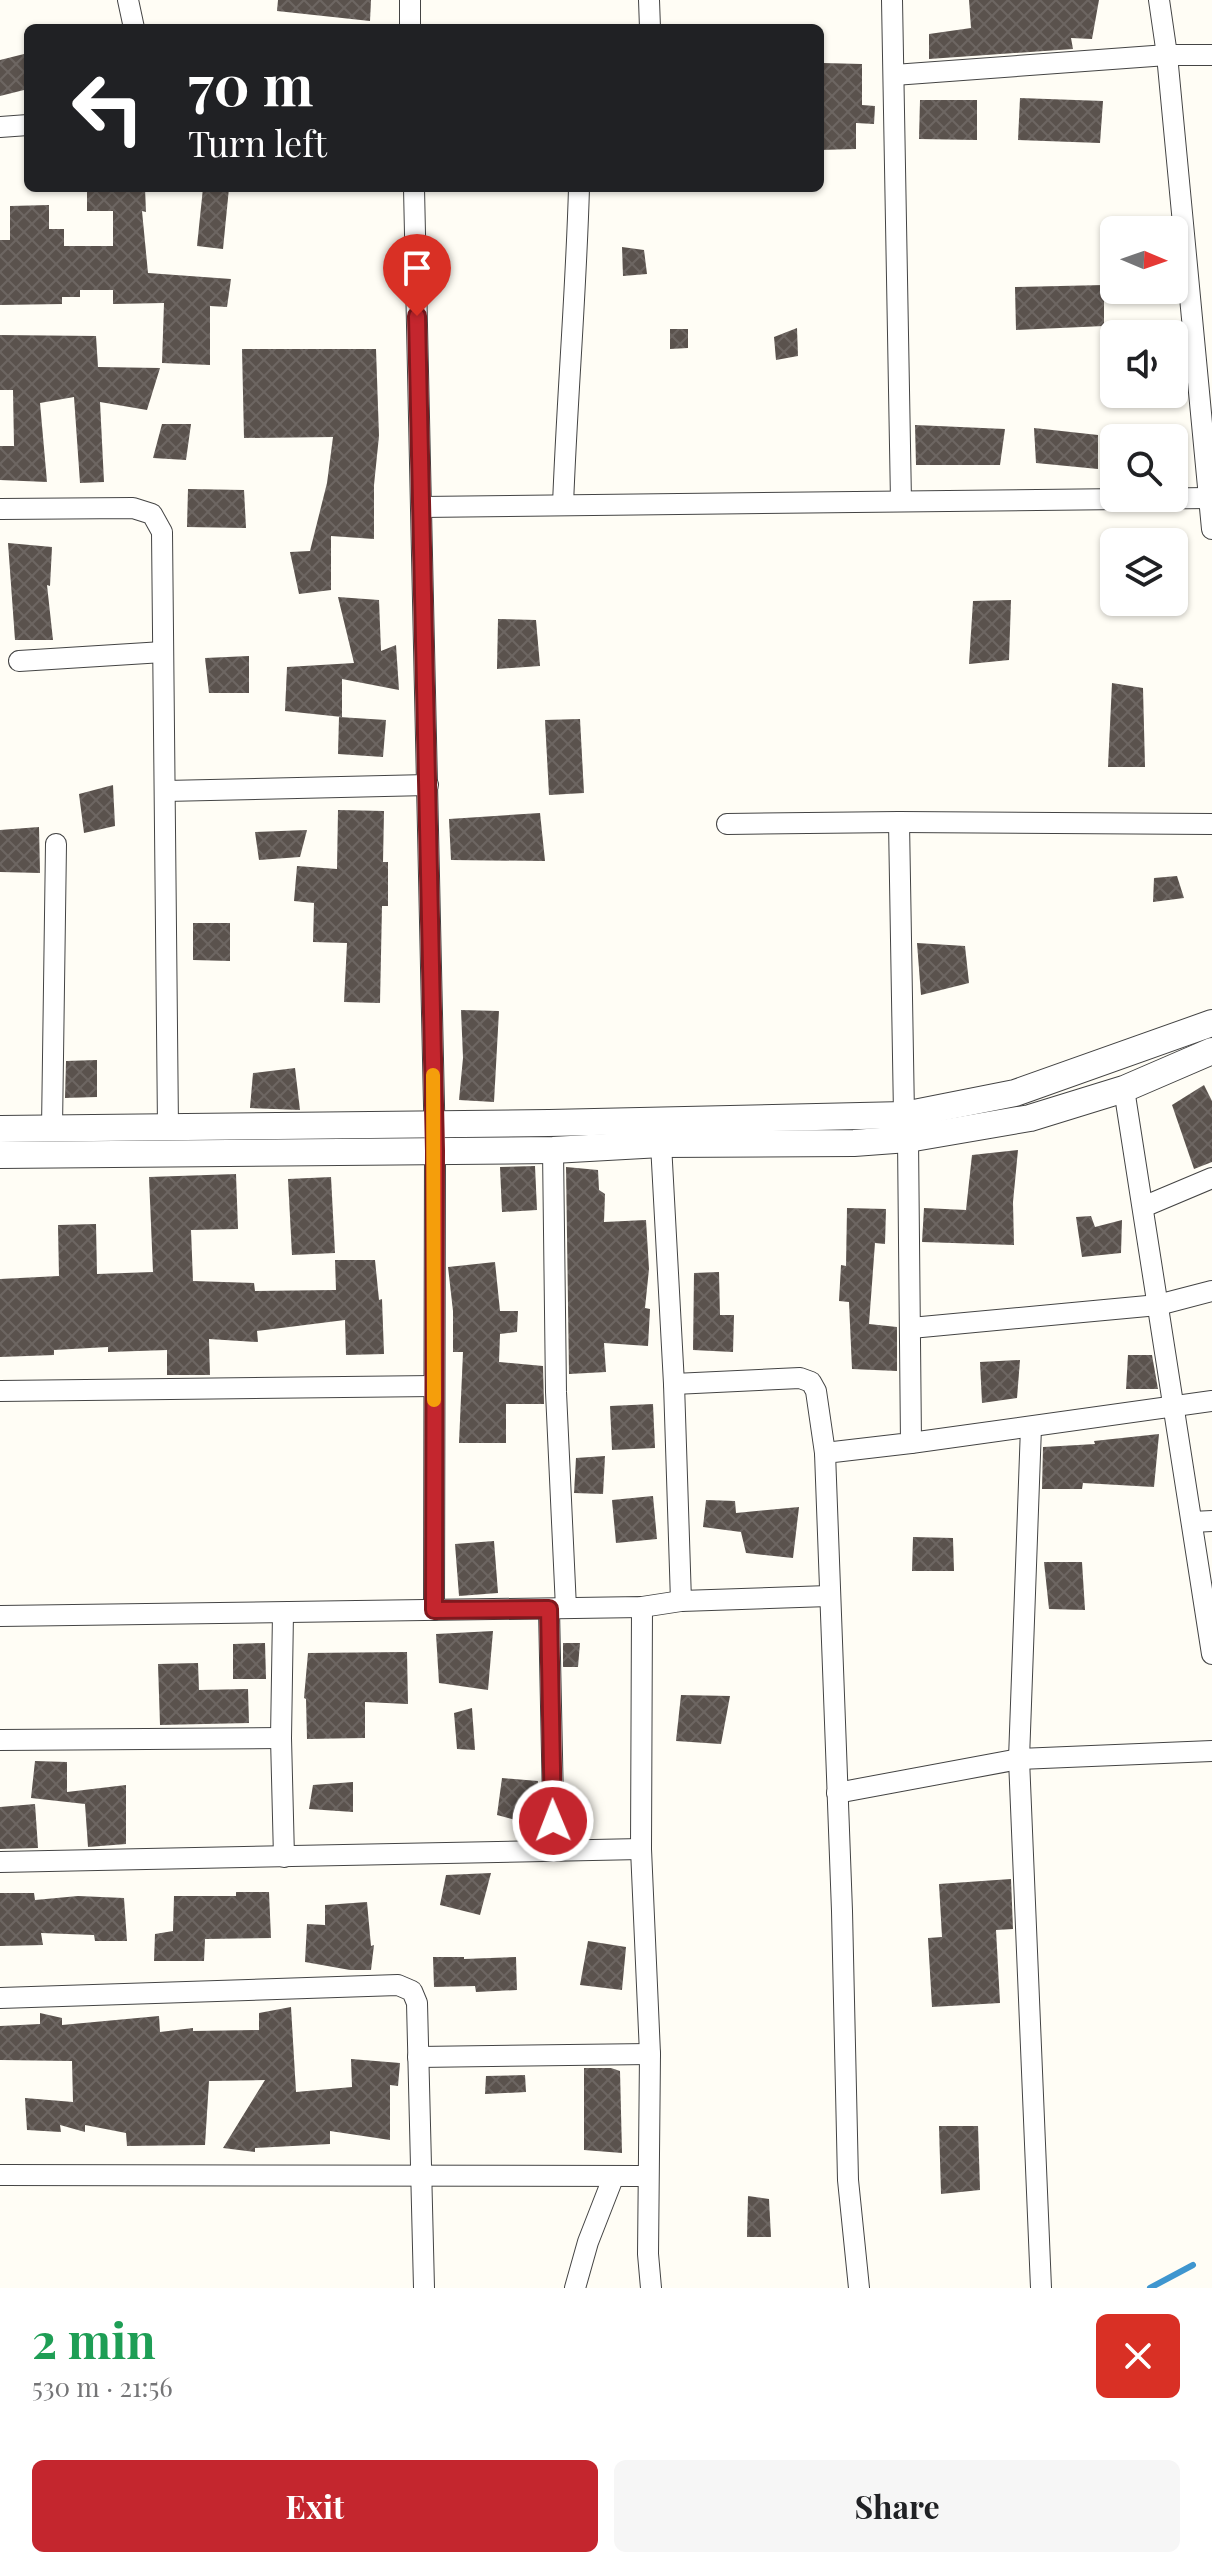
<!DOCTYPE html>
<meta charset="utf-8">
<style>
:root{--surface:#fff;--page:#f6f6f6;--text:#202124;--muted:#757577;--accent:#c4262e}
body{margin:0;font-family:"Playfair Display",serif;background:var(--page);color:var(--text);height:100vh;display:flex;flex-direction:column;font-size:30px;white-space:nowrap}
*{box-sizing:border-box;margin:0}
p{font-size:26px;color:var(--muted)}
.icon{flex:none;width:44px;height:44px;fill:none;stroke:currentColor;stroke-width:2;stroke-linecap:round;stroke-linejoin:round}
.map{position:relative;height:2288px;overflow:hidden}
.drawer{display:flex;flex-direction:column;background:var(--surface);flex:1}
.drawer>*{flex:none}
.guide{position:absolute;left:24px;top:24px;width:800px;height:168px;border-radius:12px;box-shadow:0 2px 6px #0004;background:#202124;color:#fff;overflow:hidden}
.needle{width:52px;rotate:92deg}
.fabs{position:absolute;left:1100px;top:216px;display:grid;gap:16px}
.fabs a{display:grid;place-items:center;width:88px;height:88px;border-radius:12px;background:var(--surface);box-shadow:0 2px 6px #0004;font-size:40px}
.pin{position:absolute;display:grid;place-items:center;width:68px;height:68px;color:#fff;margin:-82px -34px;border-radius:50% 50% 50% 0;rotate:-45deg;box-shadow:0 0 8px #0007}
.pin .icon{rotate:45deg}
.me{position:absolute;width:88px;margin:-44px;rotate:359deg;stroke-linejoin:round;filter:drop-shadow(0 0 6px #0008)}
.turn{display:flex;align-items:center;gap:28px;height:168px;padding:0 32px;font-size:36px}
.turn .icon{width:104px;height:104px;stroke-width:2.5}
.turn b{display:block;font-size:56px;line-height:68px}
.round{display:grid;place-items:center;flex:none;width:84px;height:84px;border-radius:12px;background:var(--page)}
.overview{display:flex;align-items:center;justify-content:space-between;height:136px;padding:0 32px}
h1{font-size:48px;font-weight:700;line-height:60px;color:#1e9e55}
.primary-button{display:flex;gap:16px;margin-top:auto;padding:16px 32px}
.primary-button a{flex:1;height:92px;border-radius:12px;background:var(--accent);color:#fff;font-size:32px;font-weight:700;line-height:92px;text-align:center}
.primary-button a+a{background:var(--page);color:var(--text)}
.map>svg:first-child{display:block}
</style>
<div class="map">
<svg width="1212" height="2288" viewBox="0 0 1212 2288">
<defs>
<pattern id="building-cross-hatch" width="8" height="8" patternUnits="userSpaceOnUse" patternTransform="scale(2)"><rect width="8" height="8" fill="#5a524d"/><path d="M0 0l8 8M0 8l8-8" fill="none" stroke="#6d6662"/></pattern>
</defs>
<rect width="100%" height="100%" fill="#fffdf5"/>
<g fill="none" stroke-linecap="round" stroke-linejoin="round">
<path stroke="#3f96cf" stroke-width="6" d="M 1150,2288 L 1193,2265"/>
</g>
<g fill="url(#building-cross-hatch)">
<path d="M 278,0 L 371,0 L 370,21 L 277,11 Z"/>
<path d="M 969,0 L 1099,0 L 1092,39 L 1071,38 L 1073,49 L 929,59 L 929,34 L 971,28 Z"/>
<path d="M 28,53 L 28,89 L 0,96 L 0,60 Z"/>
<path d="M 823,63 L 862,64 L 862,105 L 875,106 L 874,124 L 856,123 L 856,149 L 820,150 Z"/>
<path d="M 1020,98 L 1103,101 L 1100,143 L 1018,140 Z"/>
<path d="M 920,100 L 977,100 L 977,140 L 919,139 Z"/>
<path d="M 87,188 L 145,188 L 146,212 L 142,211 L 148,273 L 231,279 L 227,307 L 210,306 L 210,365 L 162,363 L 164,303 L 113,304 L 113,290 L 80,290 L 80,297 L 62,297 L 62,304 L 0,305 L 0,240 L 10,240 L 10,206 L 49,205 L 49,229 L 64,229 L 64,246 L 113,246 L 113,211 L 87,211 Z"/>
<path d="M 203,188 L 229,188 L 223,249 L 197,246 Z"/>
<path d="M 622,247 L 644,250 L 647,274 L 623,276 Z"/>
<path d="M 1104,285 L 1104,326 L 1016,330 L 1015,287 Z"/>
<path d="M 797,328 L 798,356 L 776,360 L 774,337 Z"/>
<path d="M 670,329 L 688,329 L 688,348 L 670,349 Z"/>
<path d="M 0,335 L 96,336 L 98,367 L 160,368 L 147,410 L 100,402 L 104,482 L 80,483 L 74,397 L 40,403 L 47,482 L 0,480 L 0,446 L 14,446 L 13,390 L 0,390 Z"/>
<path d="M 242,349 L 376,349 L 379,436 L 374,485 L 374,539 L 331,536 L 331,590 L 299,594 L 290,552 L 310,551 L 327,483 L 333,437 L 244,438 Z"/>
<path d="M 162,424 L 191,424 L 186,460 L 153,458 Z"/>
<path d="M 915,425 L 1005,429 L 1000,465 L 916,465 Z"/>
<path d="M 1034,428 L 1098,435 L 1098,469 L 1036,463 Z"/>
<path d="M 188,489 L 244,490 L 246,528 L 187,527 Z"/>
<path d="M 8,543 L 52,547 L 50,586 L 47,585 L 53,640 L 15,640 Z"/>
<path d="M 338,597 L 379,600 L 381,651 L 396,645 L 399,690 L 342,679 L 342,717 L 285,711 L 287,667 L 354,663 Z"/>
<path d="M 1011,600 L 1009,660 L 969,664 L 973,601 Z"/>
<path d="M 498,619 L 536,620 L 540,666 L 497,669 Z"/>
<path d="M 249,656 L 249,693 L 209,693 L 205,658 Z"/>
<path d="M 1112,683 L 1143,688 L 1145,767 L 1108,767 Z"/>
<path d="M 339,717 L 386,720 L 383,757 L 338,754 Z"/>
<path d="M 580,719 L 584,793 L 549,795 L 545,720 Z"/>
<path d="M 113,785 L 115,826 L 84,833 L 79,794 Z"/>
<path d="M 338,810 L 384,811 L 383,862 L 388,862 L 388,906 L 382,906 L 380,1003 L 344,1002 L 347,943 L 313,942 L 314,903 L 294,901 L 297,866 L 337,869 Z"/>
<path d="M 540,813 L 545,861 L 451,860 L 449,819 Z"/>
<path d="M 39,827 L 40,873 L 0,872 L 0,830 Z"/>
<path d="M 307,830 L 300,857 L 259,860 L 255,832 Z"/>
<path d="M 1177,876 L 1184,898 L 1153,902 L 1154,878 Z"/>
<path d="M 193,923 L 230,923 L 230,961 L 193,960 Z"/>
<path d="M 917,943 L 965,946 L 969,983 L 921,995 Z"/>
<path d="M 461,1010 L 499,1011 L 494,1102 L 459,1100 L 463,1058 Z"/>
<path d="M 97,1060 L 97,1097 L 65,1098 L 66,1061 Z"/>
<path d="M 295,1068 L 300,1110 L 250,1108 L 253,1073 Z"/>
<path d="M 1204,1085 L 1212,1101 L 1212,1162 L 1194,1169 L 1172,1105 Z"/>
<path d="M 1018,1150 L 1013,1202 L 1014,1245 L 922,1242 L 924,1208 L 966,1210 L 972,1155 Z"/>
<path d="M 535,1166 L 537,1210 L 502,1212 L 500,1167 Z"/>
<path d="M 566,1167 L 598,1170 L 599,1190 L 605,1194 L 604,1222 L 646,1220 L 649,1269 L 645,1308 L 650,1309 L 648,1346 L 604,1343 L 606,1372 L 569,1374 Z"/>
<path d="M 236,1174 L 238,1229 L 191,1230 L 193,1281 L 254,1283 L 255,1291 L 336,1290 L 335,1260 L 375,1260 L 379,1300 L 382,1299 L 384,1354 L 346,1355 L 345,1320 L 257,1331 L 258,1342 L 209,1339 L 210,1375 L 167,1375 L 167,1350 L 108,1352 L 108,1347 L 54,1350 L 54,1355 L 0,1357 L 0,1279 L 59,1276 L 58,1225 L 96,1224 L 97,1274 L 153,1272 L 149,1177 Z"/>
<path d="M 331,1177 L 335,1253 L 292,1255 L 288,1179 Z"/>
<path d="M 847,1208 L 886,1209 L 885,1244 L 875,1243 L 869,1324 L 897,1327 L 897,1371 L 852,1369 L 849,1302 L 839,1301 L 841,1265 L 846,1266 Z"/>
<path d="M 1091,1216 L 1095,1227 L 1122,1220 L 1121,1253 L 1082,1257 L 1076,1217 Z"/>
<path d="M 495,1262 L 500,1311 L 518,1311 L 517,1332 L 500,1334 L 499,1362 L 543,1366 L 544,1404 L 506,1404 L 506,1443 L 459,1443 L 463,1352 L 453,1352 L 453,1311 L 448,1267 Z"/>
<path d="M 719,1272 L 720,1315 L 734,1315 L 733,1352 L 693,1350 L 694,1273 Z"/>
<path d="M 1128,1355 L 1152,1355 L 1158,1389 L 1126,1389 Z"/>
<path d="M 1020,1360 L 1017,1398 L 982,1403 L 980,1362 Z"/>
<path d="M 653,1404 L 655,1448 L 612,1450 L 610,1406 Z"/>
<path d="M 1159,1434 L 1154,1487 L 1083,1483 L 1082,1489 L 1042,1489 L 1043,1447 L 1095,1444 L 1094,1441 Z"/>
<path d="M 605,1456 L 603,1494 L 574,1493 L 576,1458 Z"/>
<path d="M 653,1496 L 657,1539 L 616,1543 L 612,1500 Z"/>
<path d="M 706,1500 L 735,1501 L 736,1513 L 799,1507 L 793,1558 L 746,1553 L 741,1532 L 703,1527 Z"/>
<path d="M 913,1537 L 953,1538 L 954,1571 L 912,1571 Z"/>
<path d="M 494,1541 L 498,1593 L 459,1596 L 455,1544 Z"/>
<path d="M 1044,1562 L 1082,1562 L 1085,1610 L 1049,1609 Z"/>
<path d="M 493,1631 L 488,1690 L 439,1683 L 436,1634 Z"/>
<path d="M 265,1643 L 266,1679 L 233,1679 L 233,1644 Z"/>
<path d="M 563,1643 L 580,1643 L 578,1667 L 563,1667 Z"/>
<path d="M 407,1652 L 408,1704 L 365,1702 L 365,1738 L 307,1739 L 306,1699 L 304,1698 L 308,1653 Z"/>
<path d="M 198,1663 L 199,1690 L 248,1689 L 249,1723 L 160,1725 L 158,1664 Z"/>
<path d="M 681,1695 L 730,1696 L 721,1744 L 676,1741 Z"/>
<path d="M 472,1708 L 475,1750 L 457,1749 L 454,1713 Z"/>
<path d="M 35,1761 L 67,1762 L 67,1792 L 126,1785 L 126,1844 L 88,1847 L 85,1804 L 31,1798 Z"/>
<path d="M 502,1778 L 538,1781 L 535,1825 L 497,1815 Z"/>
<path d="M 353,1782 L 353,1812 L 309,1809 L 313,1785 Z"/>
<path d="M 35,1804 L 38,1848 L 0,1849 L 0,1807 Z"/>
<path d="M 491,1873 L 480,1915 L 440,1905 L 446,1875 Z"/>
<path d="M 1011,1879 L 1013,1929 L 996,1930 L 1000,2003 L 932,2007 L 928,1938 L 942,1937 L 939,1884 Z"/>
<path d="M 236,1892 L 269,1892 L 271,1938 L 205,1939 L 204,1961 L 154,1961 L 155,1934 L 173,1931 L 174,1896 L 236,1896 Z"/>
<path d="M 0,1893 L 34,1893 L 35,1900 L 78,1896 L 124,1898 L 127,1941 L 95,1941 L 94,1935 L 41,1933 L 43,1945 L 0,1946 Z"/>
<path d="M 367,1902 L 371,1946 L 374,1945 L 371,1970 L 350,1970 L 305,1962 L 307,1924 L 325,1925 L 325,1905 Z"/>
<path d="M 588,1941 L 626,1947 L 622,1990 L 580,1985 Z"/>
<path d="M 433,1957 L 464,1957 L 464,1959 L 516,1957 L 517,1990 L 476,1992 L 475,1986 L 434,1987 Z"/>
<path d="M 291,2007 L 296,2092 L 352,2087 L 351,2059 L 400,2063 L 398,2086 L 390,2085 L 390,2140 L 330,2131 L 330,2144 L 255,2148 L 255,2152 L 223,2148 L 265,2080 L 209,2081 L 205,2145 L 127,2146 L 126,2133 L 85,2125 L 85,2132 L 60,2125 L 61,2132 L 27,2130 L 25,2098 L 73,2102 L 72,2061 L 0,2060 L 0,2026 L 40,2024 L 40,2013 L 62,2018 L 62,2025 L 159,2016 L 160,2032 L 193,2028 L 193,2031 L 259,2030 L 259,2013 Z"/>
<path d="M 584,2068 L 611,2068 L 620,2071 L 622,2153 L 584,2150 Z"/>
<path d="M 525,2075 L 526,2092 L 485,2094 L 486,2076 Z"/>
<path d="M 939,2126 L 978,2126 L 980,2190 L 941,2194 Z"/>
<path d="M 748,2196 L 769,2199 L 771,2237 L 747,2237 Z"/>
</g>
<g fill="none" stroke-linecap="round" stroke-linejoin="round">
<defs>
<g id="minor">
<path d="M 128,0 L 134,28"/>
<path d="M 410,0 L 410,28"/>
<path d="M 649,0 L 650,28"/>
<path d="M 892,0 L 901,501"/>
<path d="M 1159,0 L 1167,55 L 1212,529"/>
<path d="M 894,75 L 1167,55 L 1212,55"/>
<path d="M 0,127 L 28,125"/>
<path d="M 414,188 L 435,1151 L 434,1610"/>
<path d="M 563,505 C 567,399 576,294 579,188"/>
<path d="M 421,507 L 1209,498"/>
<path d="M 0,509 L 133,508 L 152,514 L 162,532 L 168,1127"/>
<path d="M 19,661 L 163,652"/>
<path d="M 165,791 L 428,785"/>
<path d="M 899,822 L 904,1115"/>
<path d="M 727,824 L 899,822 L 1212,824"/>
<path d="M 1124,1089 L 1212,1654"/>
<path d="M 52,1128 L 56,844"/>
<path d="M 661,1144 L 674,1384 L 681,1601"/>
<path d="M 553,1150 L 556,1392 L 566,1608"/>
<path d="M 1143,1207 L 1212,1178"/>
<path d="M 911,1328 L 1158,1305 L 1212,1291"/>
<path d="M 674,1384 L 800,1378 L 811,1382 L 816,1391 L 825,1453"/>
<path d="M 0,1391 L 434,1386"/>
<path d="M 1031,1427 L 1019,1759 L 1041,2288"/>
<path d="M 911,1443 L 1212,1401"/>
<path d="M 1192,1522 L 1212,1521"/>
<path d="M 642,1607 L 641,1849 L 650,2054 L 648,2254 L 651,2288"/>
<path d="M 549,1609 L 554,1851"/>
<path d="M 283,1613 L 281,1738 L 284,1857"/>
<path d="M 0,1616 L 642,1607 L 681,1601 L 829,1596"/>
<path d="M 0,1740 L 281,1738"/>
<path d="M 837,1793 L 1019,1759 L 1212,1751"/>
<path d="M 0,1862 L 641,1849"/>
<path d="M 0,1998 L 398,1985 L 412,1991 L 417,2003 L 424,2288"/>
<path d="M 418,2057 L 650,2054"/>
<path d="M 0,2175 L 648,2176"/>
<path d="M 575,2288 L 588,2242 L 613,2178"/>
<path d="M 859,2288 L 848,2180 L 842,1911 L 825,1453 L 911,1443 L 908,1139"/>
</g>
<g id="tertiary">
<path d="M 0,1129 L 549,1123 L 904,1115 L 1015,1093 L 1212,1023"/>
<path d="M 0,1155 L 553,1150 L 661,1144 L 854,1143 L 908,1139 L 1030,1118 L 1124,1089 L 1212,1051"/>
</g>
</defs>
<use href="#minor" stroke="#444" stroke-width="22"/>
<use href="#tertiary" stroke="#444" stroke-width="28"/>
<use href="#minor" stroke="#fff" stroke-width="20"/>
<use href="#tertiary" stroke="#fff" stroke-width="26"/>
</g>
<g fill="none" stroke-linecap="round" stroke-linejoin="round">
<defs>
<path id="route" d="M 417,316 L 435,1151 L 434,1610 L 549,1609 L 553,1821"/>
</defs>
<use href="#route" stroke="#7f191e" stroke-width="20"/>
<use href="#route" stroke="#c4262e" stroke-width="14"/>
<path stroke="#f59e0b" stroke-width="14" d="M 433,1075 L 434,1400"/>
</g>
</svg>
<div class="fabs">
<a><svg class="needle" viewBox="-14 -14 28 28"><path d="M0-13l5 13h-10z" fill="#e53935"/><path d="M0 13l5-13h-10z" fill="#757577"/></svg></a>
<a><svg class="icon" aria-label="sound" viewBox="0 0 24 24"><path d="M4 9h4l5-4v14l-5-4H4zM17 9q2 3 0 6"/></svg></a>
<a><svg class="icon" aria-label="search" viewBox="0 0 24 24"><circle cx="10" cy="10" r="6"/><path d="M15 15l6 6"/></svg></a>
<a><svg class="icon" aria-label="layers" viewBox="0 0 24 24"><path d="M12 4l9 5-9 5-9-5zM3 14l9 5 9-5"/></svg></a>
</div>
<div class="pin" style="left:417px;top:316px;background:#d93025"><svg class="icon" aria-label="arrive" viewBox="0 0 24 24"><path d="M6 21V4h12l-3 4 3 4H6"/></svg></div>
<svg class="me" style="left:553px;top:1821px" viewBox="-20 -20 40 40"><circle r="17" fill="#c4262e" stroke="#fff" stroke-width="3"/><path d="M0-11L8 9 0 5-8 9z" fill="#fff"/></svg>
<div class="guide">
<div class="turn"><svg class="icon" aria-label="left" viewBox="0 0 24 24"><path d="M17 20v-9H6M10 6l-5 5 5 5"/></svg><div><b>70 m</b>Turn left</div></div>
</div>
</div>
<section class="drawer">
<div class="overview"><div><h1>2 min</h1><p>530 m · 21:56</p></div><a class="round" style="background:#d93025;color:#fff"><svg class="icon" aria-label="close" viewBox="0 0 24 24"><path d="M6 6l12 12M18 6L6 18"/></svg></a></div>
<div class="primary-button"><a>Exit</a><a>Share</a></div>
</section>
